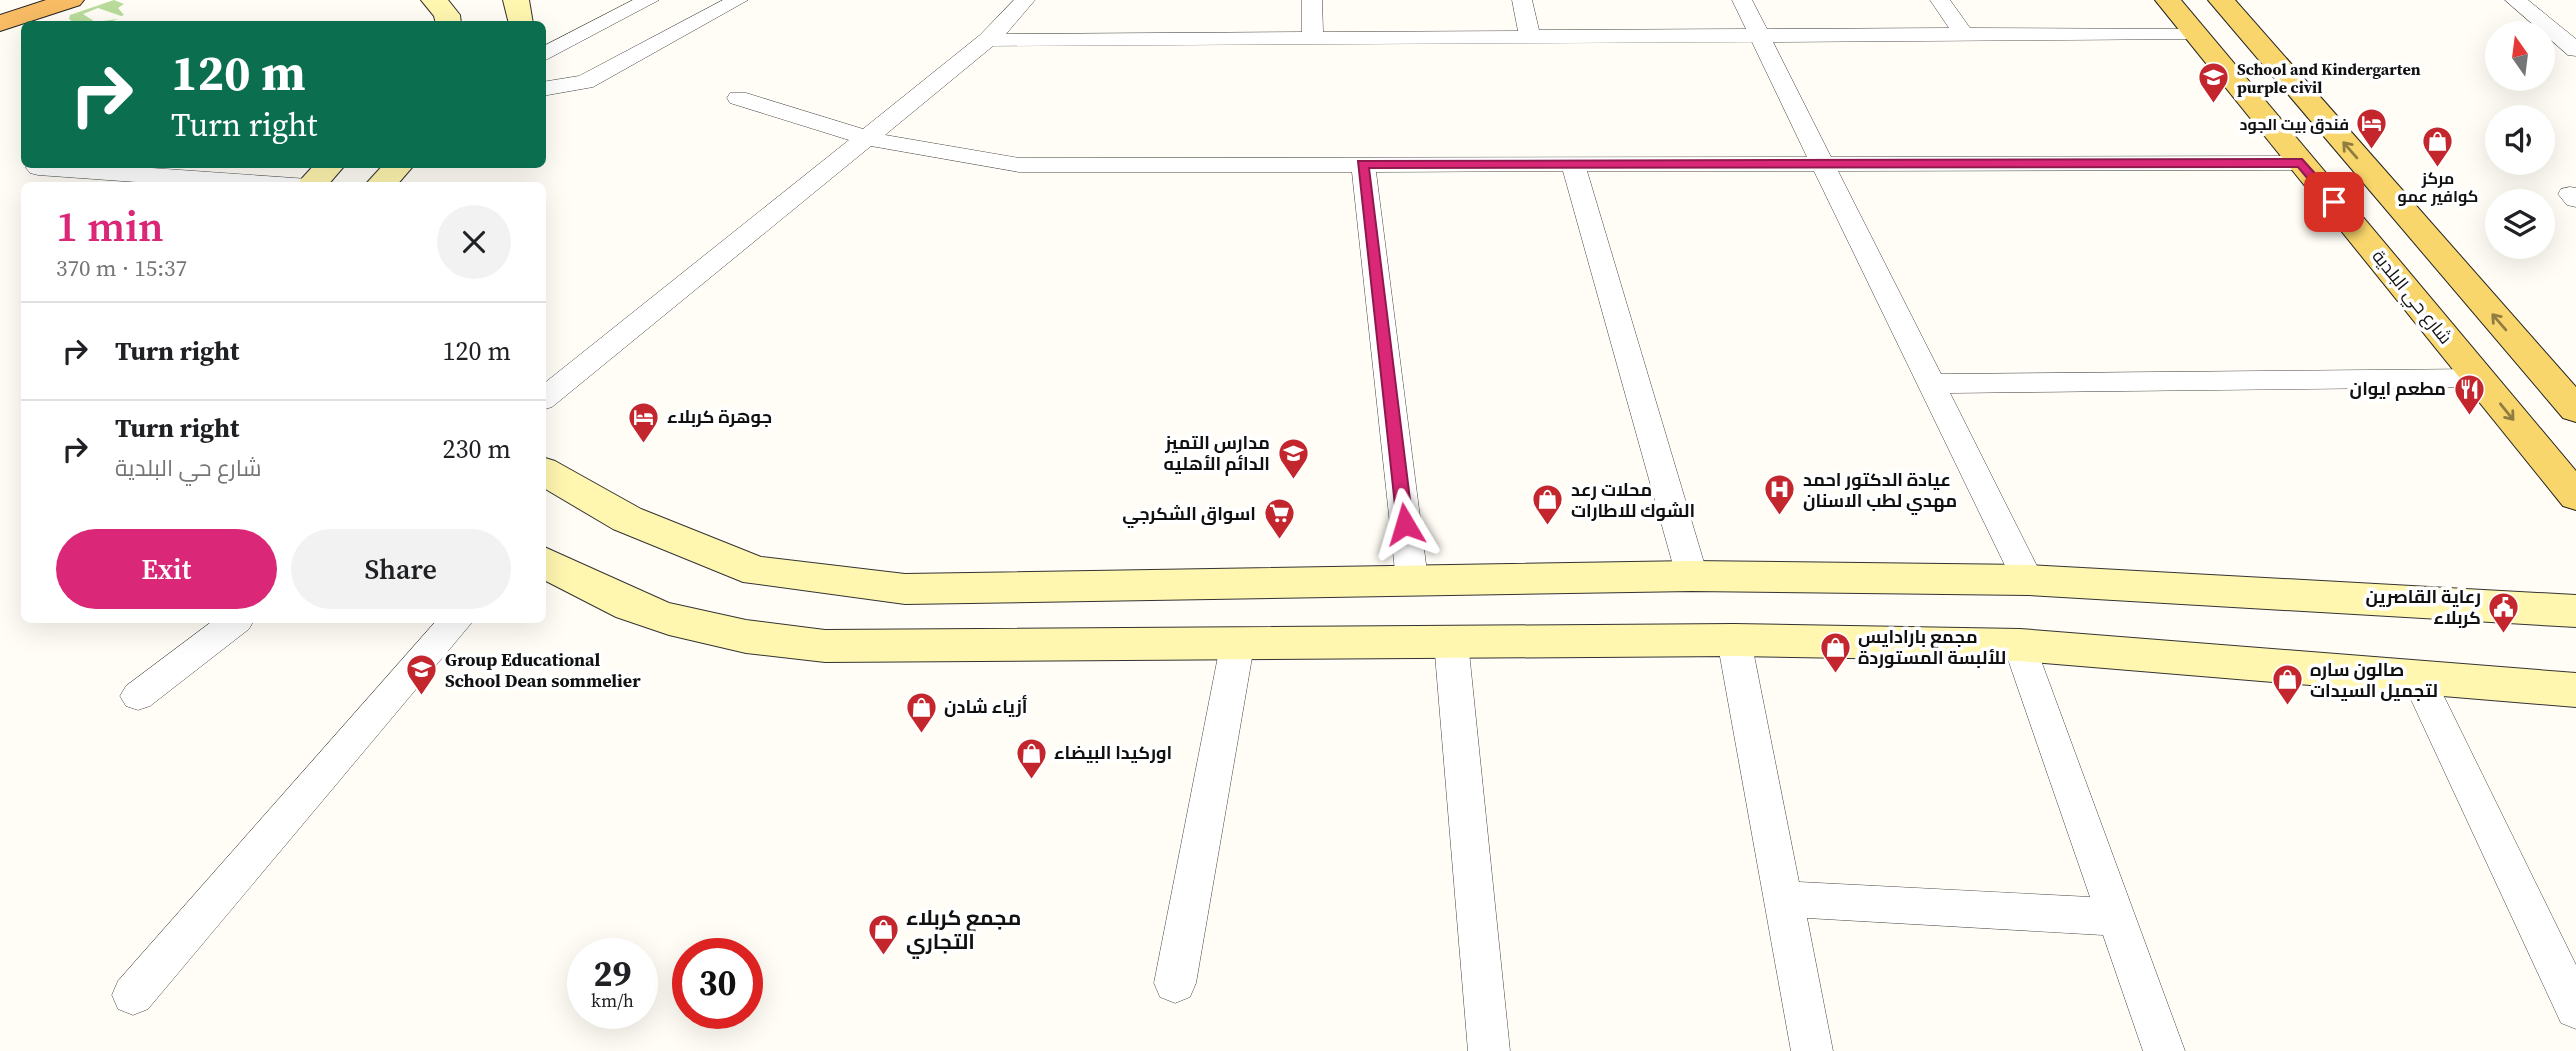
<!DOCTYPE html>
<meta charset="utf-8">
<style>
:root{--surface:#fff;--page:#f2f2f2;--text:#202124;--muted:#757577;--line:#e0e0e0;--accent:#db2777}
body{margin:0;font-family:"Source Serif 4",Cairo,serif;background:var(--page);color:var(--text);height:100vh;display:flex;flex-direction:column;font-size:26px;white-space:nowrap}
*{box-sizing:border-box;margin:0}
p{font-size:23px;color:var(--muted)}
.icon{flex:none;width:38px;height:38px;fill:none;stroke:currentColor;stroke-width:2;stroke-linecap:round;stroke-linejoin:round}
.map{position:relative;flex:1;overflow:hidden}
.drawer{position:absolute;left:21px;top:182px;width:525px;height:441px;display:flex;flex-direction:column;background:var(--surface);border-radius:10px;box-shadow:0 7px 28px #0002}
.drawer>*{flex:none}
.banner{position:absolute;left:21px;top:21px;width:525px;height:147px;border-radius:10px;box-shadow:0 7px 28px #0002;background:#0b6e4f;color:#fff;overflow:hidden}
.needle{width:46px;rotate:346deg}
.buttons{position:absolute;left:2485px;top:21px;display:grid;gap:14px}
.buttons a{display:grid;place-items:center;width:70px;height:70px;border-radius:50%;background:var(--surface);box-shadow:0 7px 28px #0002;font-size:35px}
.speed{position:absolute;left:567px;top:938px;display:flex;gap:14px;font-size:35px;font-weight:700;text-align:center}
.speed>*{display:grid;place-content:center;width:91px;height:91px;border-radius:50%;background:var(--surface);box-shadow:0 7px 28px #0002;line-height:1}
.speed small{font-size:18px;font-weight:400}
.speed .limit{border:10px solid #d22;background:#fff;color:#111}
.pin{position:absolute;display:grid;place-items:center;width:60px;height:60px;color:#fff;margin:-30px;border-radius:14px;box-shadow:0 4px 10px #0006}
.me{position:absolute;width:77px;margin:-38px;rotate:353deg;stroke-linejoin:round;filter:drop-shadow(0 0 5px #0008)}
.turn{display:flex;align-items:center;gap:24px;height:147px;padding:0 35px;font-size:32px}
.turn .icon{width:91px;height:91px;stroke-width:2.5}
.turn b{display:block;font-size:49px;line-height:60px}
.round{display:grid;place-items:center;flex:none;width:74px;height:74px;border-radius:37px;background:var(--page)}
.overview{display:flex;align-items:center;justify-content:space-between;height:119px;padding:0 35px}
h1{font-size:42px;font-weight:600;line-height:52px;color:var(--accent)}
.action{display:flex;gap:14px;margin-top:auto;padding:14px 35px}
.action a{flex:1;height:80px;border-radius:42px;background:var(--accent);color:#fff;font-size:28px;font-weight:600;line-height:80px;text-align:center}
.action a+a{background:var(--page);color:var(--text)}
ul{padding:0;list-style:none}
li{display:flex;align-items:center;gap:21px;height:98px;padding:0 35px;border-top:2px solid var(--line)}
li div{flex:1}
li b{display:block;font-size:26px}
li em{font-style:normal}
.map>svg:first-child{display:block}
</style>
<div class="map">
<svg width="2576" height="1051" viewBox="0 0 2576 1051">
<rect width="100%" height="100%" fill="#fffdf5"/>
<path fill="#b9dc9c" d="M 114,0 L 124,4 L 118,8 L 124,15 L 121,16 L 98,8 L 83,14 L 95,22 L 118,19 L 105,24 L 76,24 L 69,19 L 70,15 Z"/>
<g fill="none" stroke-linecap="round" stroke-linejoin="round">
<defs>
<g id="minor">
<path d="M 633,0 L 659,0 L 542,62 L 542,47 Z"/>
<path d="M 723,0 L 748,0 L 593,87 L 542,96 L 542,82 L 579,76 Z"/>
<path d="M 1014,0 L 1035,0 L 1006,34 L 1302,32 L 1302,0 L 1322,0 L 1323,32 L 1518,31 L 1512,0 L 1532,0 L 1539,30 L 1746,29 L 1732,0 L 1752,0 L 1767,29 L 1949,28 L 1930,0 L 1950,0 L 1970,28 L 2202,29 L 2206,33 L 2195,39 L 1773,42 L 1831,157 L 2302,156 L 2310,158 L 2314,163 L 2310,168 L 2302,170 L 1838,171 L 1941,374 L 2479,369 L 2489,371 L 2493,378 L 2489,385 L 2479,387 L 1950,393 L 2044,580 L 2040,589 L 2028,592 L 2016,589 L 2012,580 L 1814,171 L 1587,171 L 1708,576 L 1704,585 L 1692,588 L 1680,585 L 1676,576 L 1563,171 L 1376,172 L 1428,580 L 1424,589 L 1412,592 L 1400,589 L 1396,580 L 1352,172 L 1019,172 L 871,146 L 552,407 L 542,410 L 542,385 L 849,140 L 730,103 L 727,98 L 730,93 L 746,93 L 863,129 L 980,35 ZM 1752,42 L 1807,157 L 1019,158 L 885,135 L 993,46 Z"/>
<path d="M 2505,0 L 2528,0 L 2576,39 L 2576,56 L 2568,55 Z"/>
<path d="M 28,164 L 94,164 L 308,179 L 320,186 L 192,186 L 38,175 L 30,173 L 26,168 Z"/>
<path d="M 2570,187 L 2576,188 L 2576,207 L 2567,205 L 2558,194 L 2561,189 Z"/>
<path d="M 214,620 L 254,620 L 249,629 L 150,706 L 138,710 L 126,706 L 120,696 L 126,686 Z"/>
<path d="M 437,620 L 474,620 L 148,1009 L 133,1015 L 118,1009 L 112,995 L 118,981 Z"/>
<path d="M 1734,627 L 1746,631 L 1751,640 L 1799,882 L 2090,897 L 2003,645 L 2008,636 L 2020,632 L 2032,636 L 2185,1051 L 2143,1051 L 2103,935 L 1807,918 L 1833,1051 L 1791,1051 L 1717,640 L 1722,631 Z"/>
<path d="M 1451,629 L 1463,633 L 1468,642 L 1510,1051 L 1468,1051 L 1434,642 L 1439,633 Z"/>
<path d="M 1237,633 L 1249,636 L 1254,646 L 1196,983 L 1190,997 L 1175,1003 L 1160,997 L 1154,983 L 1220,646 L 1225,636 Z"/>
<path d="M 2418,664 L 2430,668 L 2576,965 L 2576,1029 L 2561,1023 L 2401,678 L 2406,668 Z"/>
</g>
<g id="secondary">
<path d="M 421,0 L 448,0 L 460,15 L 461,24 L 436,24 L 434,16 Z"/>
<path d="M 503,0 L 529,0 L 533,24 L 509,24 Z"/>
<path d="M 315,164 L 346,164 L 327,186 L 295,186 Z"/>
<path d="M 384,164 L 415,164 L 396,186 L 364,186 Z"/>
<path d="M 542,457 L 555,461 L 641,509 L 761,557 L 905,574 L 1692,561 L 2028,565 L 2576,595 L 2576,627 L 2028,595 L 1692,591 L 905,604 L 743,582 L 613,529 L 542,487 Z"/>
<path d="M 542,546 L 669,603 L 746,620 L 825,630 L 1734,624 L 2020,629 L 2576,673 L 2576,707 L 2020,661 L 1734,656 L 825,662 L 746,653 L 669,635 L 616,617 L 542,579 Z"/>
</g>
<g id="primary">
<path d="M 2155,0 L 2181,0 L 2576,471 L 2576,510 L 2563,506 Z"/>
<path d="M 2208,0 L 2235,0 L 2576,387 L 2576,422 L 2563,418 Z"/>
</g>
<path id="trunk" d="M 46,0 L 84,0 L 80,5 L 0,31 L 0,15 Z"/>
</defs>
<use href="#minor" stroke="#444" stroke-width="1"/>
<use href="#secondary" stroke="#333" stroke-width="2"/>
<use href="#primary" stroke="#222" stroke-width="2"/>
<use href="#trunk" stroke="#222" stroke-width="2"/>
<use href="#minor" fill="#fff" fill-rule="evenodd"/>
<use href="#secondary" fill="#fff6b0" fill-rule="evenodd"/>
<use href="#primary" fill="#f9d66b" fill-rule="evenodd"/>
<use href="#trunk" fill="#f7bc64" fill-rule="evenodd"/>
</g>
<defs><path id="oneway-shaft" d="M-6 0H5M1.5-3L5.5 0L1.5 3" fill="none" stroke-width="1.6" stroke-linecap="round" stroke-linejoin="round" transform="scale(1.75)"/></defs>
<g stroke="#917d42">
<use href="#oneway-shaft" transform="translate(2350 150) rotate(-131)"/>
<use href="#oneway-shaft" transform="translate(2499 322) rotate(-131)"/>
<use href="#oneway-shaft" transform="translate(2507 412) rotate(51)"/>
</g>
<path fill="#db2777" stroke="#8e194d" stroke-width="2" d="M 2302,159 L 2338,199 L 2338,204 L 2329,204 L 2298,167 L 1369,168 L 1413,524 L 1405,530 L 1397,524 L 1358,161 Z"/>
<defs>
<symbol id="school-pin" viewBox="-11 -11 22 30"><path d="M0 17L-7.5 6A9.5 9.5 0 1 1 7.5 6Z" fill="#c4262e" stroke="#fff"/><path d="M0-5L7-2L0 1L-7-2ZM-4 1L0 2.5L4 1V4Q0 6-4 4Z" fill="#fff"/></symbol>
<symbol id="hotel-pin" viewBox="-11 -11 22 30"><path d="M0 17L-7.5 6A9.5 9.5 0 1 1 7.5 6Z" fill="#c4262e" stroke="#fff"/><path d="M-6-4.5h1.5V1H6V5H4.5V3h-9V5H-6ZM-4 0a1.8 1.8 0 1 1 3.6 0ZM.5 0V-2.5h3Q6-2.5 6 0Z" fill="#fff"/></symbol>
<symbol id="shop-pin" viewBox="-11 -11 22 30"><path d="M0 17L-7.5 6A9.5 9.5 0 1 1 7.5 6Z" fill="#c4262e" stroke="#fff"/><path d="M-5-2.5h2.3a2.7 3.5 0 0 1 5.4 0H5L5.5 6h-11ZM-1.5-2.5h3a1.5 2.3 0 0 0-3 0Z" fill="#fff"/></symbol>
<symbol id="restaurant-pin" viewBox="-11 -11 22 30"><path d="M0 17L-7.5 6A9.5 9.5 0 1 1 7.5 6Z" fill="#c4262e" stroke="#fff"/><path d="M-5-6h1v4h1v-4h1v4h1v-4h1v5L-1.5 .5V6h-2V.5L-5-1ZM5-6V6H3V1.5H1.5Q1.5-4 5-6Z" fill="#fff"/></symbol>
<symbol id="hospital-pin" viewBox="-11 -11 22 30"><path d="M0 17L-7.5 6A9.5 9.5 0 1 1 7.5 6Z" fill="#c4262e" stroke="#fff"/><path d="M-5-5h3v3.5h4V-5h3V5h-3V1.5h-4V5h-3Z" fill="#fff"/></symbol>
<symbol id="supermarket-pin" viewBox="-11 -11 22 30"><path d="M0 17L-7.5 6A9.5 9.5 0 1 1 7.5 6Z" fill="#c4262e" stroke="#fff"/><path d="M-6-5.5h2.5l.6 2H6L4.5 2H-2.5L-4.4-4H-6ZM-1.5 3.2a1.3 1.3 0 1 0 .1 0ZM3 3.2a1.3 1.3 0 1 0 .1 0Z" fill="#fff"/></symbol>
<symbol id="civic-pin" viewBox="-11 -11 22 30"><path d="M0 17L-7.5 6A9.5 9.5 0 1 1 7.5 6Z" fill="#c4262e" stroke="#fff"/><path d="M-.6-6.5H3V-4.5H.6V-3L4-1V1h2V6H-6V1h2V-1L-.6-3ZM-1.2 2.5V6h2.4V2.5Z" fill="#fff"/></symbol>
</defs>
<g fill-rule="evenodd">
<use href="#school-pin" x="2196" y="60" width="35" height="47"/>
<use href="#hotel-pin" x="2354" y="106" width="35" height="47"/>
<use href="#shop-pin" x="2420" y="124" width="35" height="47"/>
<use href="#restaurant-pin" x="2452" y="372" width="35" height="47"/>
<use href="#hotel-pin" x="626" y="400" width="35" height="47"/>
<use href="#school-pin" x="1276" y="436" width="35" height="47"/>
<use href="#hospital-pin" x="1762" y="472" width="35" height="47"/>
<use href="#shop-pin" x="1530" y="482" width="35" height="47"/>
<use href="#supermarket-pin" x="1262" y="496" width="35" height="47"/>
<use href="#civic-pin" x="2486" y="590" width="35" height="47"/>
<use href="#shop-pin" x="1818" y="630" width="35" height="47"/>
<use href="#school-pin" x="404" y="652" width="35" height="47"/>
<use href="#shop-pin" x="2270" y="662" width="35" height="47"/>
<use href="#shop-pin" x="904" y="690" width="35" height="47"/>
<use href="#shop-pin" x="1014" y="736" width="35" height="47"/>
<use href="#shop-pin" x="866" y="912" width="35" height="47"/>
</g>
<g text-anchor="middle" stroke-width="7" stroke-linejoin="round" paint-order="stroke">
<g font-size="16" font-weight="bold" fill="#111" stroke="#fff" text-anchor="start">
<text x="2237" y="75">School and Kindergarten<tspan x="2237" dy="18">purple civil</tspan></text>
<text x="2349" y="130" text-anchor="end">فندق بيت الجود</text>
<text x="2438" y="184" text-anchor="middle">مركز<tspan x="2438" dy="18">كوافير عمو</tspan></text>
</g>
<g font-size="18" fill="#111" stroke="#fff">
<text transform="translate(2412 297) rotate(51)" y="6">شارع حي البلدية</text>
</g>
<g font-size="18" font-weight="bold" fill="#111" stroke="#fff" text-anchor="start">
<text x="2446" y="395" text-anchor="end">مطعم ايوان</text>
<text x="667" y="423">جوهرة كربلاء</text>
<text x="1270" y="449" text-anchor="end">مدارس التميز<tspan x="1270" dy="21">الدائم الأهليه</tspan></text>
<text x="1803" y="486">عيادة الدكتور احمد<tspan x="1803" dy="21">مهدي لطب الاسنان</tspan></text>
<text x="1571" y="496">محلات رعد<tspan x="1571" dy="21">الشوك للاطارات</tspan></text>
<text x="1256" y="520" text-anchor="end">اسواق الشكرجي</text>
<text x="2481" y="603" text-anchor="end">رعاية القاصرين<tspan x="2481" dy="21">كربلاء</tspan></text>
<text x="1858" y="643">مجمع بارادايس<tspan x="1858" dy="21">للألبسة المستوردة</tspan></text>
<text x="445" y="666">Group Educational<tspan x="445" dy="21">School Dean sommelier</tspan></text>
<text x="2310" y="676">صالون ساره<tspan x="2310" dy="21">لتجميل السيدات</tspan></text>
<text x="944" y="713">أزياء شادن</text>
<text x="1054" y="759">اوركيدا البيضاء</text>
</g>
<g font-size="21" font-weight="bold" fill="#111" stroke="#fff" text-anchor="start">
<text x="906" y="925">مجمع كربلاء<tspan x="906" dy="24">التجاري</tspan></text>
</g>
</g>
</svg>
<div class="buttons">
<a><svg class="needle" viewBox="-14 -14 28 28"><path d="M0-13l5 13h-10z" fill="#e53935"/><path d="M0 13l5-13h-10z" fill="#757577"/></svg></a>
<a><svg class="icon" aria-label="sound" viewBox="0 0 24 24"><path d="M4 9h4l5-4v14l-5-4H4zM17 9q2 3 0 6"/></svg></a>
<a><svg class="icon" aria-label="layers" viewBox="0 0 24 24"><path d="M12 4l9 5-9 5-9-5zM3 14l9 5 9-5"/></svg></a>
</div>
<div class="speed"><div>29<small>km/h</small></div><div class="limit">30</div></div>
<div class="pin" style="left:2334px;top:202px;background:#d93025"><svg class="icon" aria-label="arrive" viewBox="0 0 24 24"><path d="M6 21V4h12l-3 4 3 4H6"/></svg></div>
<svg class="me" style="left:1405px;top:524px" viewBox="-20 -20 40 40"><path d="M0-17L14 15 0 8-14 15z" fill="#db2777" stroke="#fff" stroke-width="4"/></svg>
<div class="banner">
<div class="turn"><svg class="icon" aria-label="right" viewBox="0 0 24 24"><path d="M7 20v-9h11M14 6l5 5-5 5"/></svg><div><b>120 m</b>Turn right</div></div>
</div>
<section class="drawer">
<div class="overview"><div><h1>1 min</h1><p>370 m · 15:37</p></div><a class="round"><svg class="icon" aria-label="close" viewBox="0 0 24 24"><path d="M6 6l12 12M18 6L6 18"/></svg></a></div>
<ul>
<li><svg class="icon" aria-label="right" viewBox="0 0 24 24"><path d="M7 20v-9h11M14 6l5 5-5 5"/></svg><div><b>Turn right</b></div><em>120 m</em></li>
<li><svg class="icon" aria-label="right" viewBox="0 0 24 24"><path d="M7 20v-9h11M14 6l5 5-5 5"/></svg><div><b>Turn right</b><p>شارع حي البلدية</p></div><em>230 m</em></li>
</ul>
<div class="action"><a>Exit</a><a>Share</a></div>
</section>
</div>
